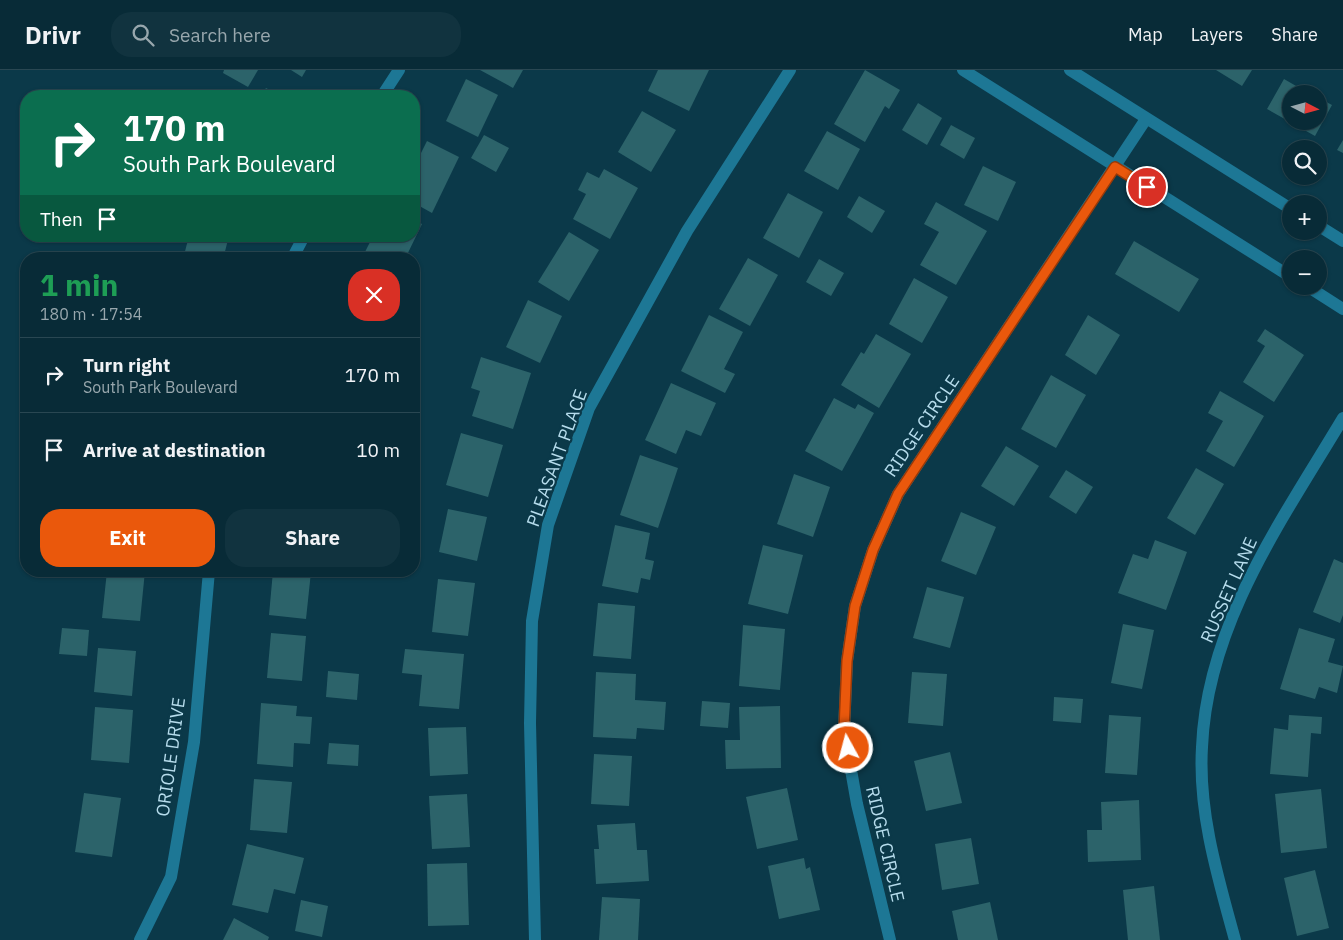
<!DOCTYPE html>
<meta charset="utf-8">
<style>
:root{--surface:#082b37;--page:#11333f;--text:#f1f3f6;--muted:#98a7ad;--line:#294752;--accent:#ea580c}
body{margin:0;font-family:"IBM Plex Sans",sans-serif;background:var(--page);color:var(--text);height:100vh;display:flex;flex-direction:column;font-size:19px;white-space:nowrap}
*{box-sizing:border-box;margin:0}
p{font-size:16px;color:var(--muted)}
.icon{flex:none;width:28px;height:28px;fill:none;stroke:currentColor;stroke-width:2;stroke-linecap:round;stroke-linejoin:round}
.map{position:relative;flex:1;overflow:hidden}
.drawer{position:absolute;left:20px;top:182px;width:400px;height:325px;display:flex;flex-direction:column;background:var(--surface);border-radius:20px;box-shadow:0 1px 4px #0004,0 0 0 1px var(--line)}
.drawer>*{flex:none}
.guide{position:absolute;left:20px;top:20px;width:400px;height:152px;border-radius:20px;box-shadow:0 1px 4px #0004,0 0 0 1px var(--line);background:#0b6e4f;color:#fff;overflow:hidden}
.needle{width:32px;rotate:96deg}
.tools{position:absolute;left:1282px;top:15px;display:grid;gap:10px}
.tools a{display:grid;place-items:center;width:45px;height:45px;border-radius:50%;background:var(--surface);box-shadow:0 1px 4px #0004,0 0 0 1px var(--line);font-size:25px}
.pin{position:absolute;display:grid;place-items:center;width:42px;height:42px;color:#fff;margin:-21px;border:2px solid #fff;border-radius:50%;box-shadow:0 1px 5px #0007}
.me{position:absolute;width:55px;margin:-28px;rotate:353deg;stroke-linejoin:round;filter:drop-shadow(0 0 4px #0008)}
.turn{display:flex;align-items:center;gap:18px;height:105px;padding:0 20px;font-size:22px}
.turn .icon{width:65px;height:65px;stroke-width:2.5}
.turn b{display:block;font-size:35px;line-height:42px}
.then{display:flex;align-items:center;height:48px;padding:0 20px;background:#0003;gap:10px;font-size:19px}
.round{display:grid;place-items:center;flex:none;width:52px;height:52px;border-radius:20px;background:var(--page)}
.summary{display:flex;align-items:center;justify-content:space-between;height:85px;padding:0 20px}
h1{font-size:30px;font-weight:700;line-height:38px;color:#1e9e55}
.primary-button{display:flex;gap:10px;margin-top:auto;padding:10px 20px}
.primary-button a{flex:1;height:58px;border-radius:20px;background:var(--accent);color:#fff;font-size:20px;font-weight:700;line-height:58px;text-align:center}
.primary-button a+a{background:var(--page);color:var(--text)}
ul{padding:0;list-style:none}
li{display:flex;align-items:center;gap:15px;height:75px;padding:0 20px;border-top:1px solid var(--line)}
li div{flex:1}
li b{display:block;font-size:19px}
li em{font-style:normal}
header{display:flex;align-items:center;gap:30px;box-sizing:border-box;height:70px;padding:0 25px;background:var(--surface);border-bottom:1px solid var(--line)}
header strong{font-size:24px}
nav{display:flex;gap:28px;margin-inline-start:auto;font-size:18px}
.search{width:350px;height:45px;background:var(--page);display:flex;align-items:center;gap:12px;box-sizing:border-box;padding:0 18px;border-radius:20px;color:var(--muted);font-size:19px}
.map>svg:first-child{display:block}
</style>
<header>
<strong>Drivr</strong>
<div class="search"><svg class="icon" aria-label="search" viewBox="0 0 24 24"><circle cx="10" cy="10" r="6"/><path d="M15 15l6 6"/></svg>Search here</div>
<nav><a>Map</a><a>Layers</a><a>Share</a></nav>
</header>
<div class="map">
<svg width="1343" height="870" viewBox="0 0 1343 870">
<rect width="100%" height="100%" fill="#0b3949"/>
<g fill="#2c636a">
<path d="M 224,0 L 258,0 L 248,17 L 223,3 Z"/>
<path d="M 291,0 L 306,0 L 302,7 Z"/>
<path d="M 480,0 L 523,0 L 513,18 Z"/>
<path d="M 658,0 L 709,0 L 689,41 L 648,21 Z"/>
<path d="M 865,0 L 900,20 L 889,39 L 885,36 L 865,72 L 834,54 Z"/>
<path d="M 1216,0 L 1252,0 L 1242,16 Z"/>
<path d="M 466,9 L 498,25 L 478,67 L 446,51 Z"/>
<path d="M 1284,9 L 1310,24 L 1291,24 L 1291,51 L 1319,51 L 1319,28 L 1332,35 L 1315,66 L 1267,39 Z"/>
<path d="M 266,18 L 281,26 L 261,26 Z"/>
<path d="M 918,33 L 942,48 L 927,75 L 902,60 Z"/>
<path d="M 642,41 L 676,60 L 651,102 L 618,82 Z"/>
<path d="M 951,55 L 975,68 L 964,89 L 940,75 Z"/>
<path d="M 827,61 L 860,79 L 838,120 L 804,101 Z"/>
<path d="M 484,65 L 509,78 L 496,102 L 471,88 Z"/>
<path d="M 1343,70 L 1343,83 L 1337,80 Z"/>
<path d="M 427,71 L 459,87 L 432,143 L 414,133 L 414,97 Z"/>
<path d="M 983,96 L 1016,112 L 998,151 L 964,135 Z"/>
<path d="M 604,99 L 638,118 L 610,169 L 573,149 L 586,124 L 578,120 L 587,102 L 599,108 Z"/>
<path d="M 788,123 L 823,142 L 799,188 L 763,168 Z"/>
<path d="M 859,126 L 885,141 L 872,163 L 847,147 Z"/>
<path d="M 936,132 L 987,161 L 956,215 L 920,195 L 939,162 L 924,154 Z"/>
<path d="M 414,150 L 422,154 L 405,189 L 373,189 L 364,184 L 373,166 L 414,166 Z"/>
<path d="M 569,162 L 599,180 L 569,231 L 538,212 Z"/>
<path d="M 189,166 L 229,166 L 223,189 L 183,189 Z"/>
<path d="M 1134,171 L 1199,209 L 1179,242 L 1115,204 Z"/>
<path d="M 748,188 L 778,205 L 750,256 L 719,239 Z"/>
<path d="M 819,189 L 844,203 L 831,226 L 806,212 Z"/>
<path d="M 914,208 L 948,227 L 922,273 L 889,254 Z"/>
<path d="M 528,230 L 562,246 L 540,293 L 506,277 Z"/>
<path d="M 709,245 L 743,262 L 724,299 L 735,304 L 725,323 L 681,301 Z"/>
<path d="M 1088,245 L 1120,265 L 1096,305 L 1065,285 Z"/>
<path d="M 1265,259 L 1304,285 L 1274,332 L 1243,312 L 1265,276 L 1257,271 Z"/>
<path d="M 876,264 L 911,284 L 879,338 L 841,315 L 861,282 L 864,284 Z"/>
<path d="M 481,287 L 531,303 L 513,359 L 472,346 L 480,321 L 471,318 Z"/>
<path d="M 1051,305 L 1086,325 L 1056,378 L 1021,359 Z"/>
<path d="M 671,313 L 716,333 L 701,366 L 686,360 L 676,384 L 645,370 Z"/>
<path d="M 1220,321 L 1264,346 L 1234,397 L 1206,381 L 1223,351 L 1208,343 Z"/>
<path d="M 834,328 L 855,339 L 858,334 L 874,343 L 842,401 L 805,381 Z"/>
<path d="M 461,363 L 503,375 L 488,427 L 446,415 Z"/>
<path d="M 1006,376 L 1039,396 L 1014,436 L 981,416 Z"/>
<path d="M 640,385 L 678,398 L 658,458 L 620,445 Z"/>
<path d="M 1196,398 L 1224,414 L 1195,465 L 1167,448 Z"/>
<path d="M 1066,400 L 1093,417 L 1076,444 L 1049,427 Z"/>
<path d="M 794,404 L 830,417 L 813,467 L 777,454 Z"/>
<path d="M 448,439 L 487,447 L 477,491 L 439,482 Z"/>
<path d="M 961,442 L 996,457 L 976,505 L 941,491 Z"/>
<path d="M 615,455 L 650,463 L 645,489 L 654,491 L 650,510 L 641,508 L 638,523 L 602,516 Z"/>
<path d="M 1155,470 L 1187,482 L 1166,540 L 1118,523 L 1133,484 L 1148,489 Z"/>
<path d="M 763,475 L 803,485 L 788,544 L 748,534 Z"/>
<path d="M 1334,489 L 1343,493 L 1343,545 L 1340,553 L 1313,542 Z"/>
<path d="M 107,501 L 145,501 L 140,551 L 102,548 Z"/>
<path d="M 273,501 L 311,502 L 306,549 L 269,545 Z"/>
<path d="M 438,509 L 475,513 L 468,566 L 432,562 Z"/>
<path d="M 927,517 L 964,527 L 950,578 L 913,568 Z"/>
<path d="M 598,533 L 635,536 L 631,589 L 593,586 Z"/>
<path d="M 1123,554 L 1154,560 L 1142,619 L 1111,613 Z"/>
<path d="M 743,555 L 785,559 L 780,620 L 739,616 Z"/>
<path d="M 62,558 L 89,560 L 87,586 L 59,584 Z"/>
<path d="M 1299,558 L 1335,569 L 1328,592 L 1343,596 L 1337,623 L 1319,617 L 1315,629 L 1280,619 Z"/>
<path d="M 271,563 L 306,566 L 302,611 L 267,608 Z"/>
<path d="M 98,578 L 136,581 L 132,626 L 94,622 Z"/>
<path d="M 405,579 L 464,584 L 459,639 L 419,636 L 422,605 L 402,603 Z"/>
<path d="M 328,601 L 359,604 L 357,630 L 326,627 Z"/>
<path d="M 596,602 L 636,604 L 635,630 L 666,632 L 664,660 L 637,658 L 636,669 L 593,667 Z"/>
<path d="M 912,602 L 947,604 L 943,656 L 908,653 Z"/>
<path d="M 1054,627 L 1083,629 L 1081,653 L 1053,651 Z"/>
<path d="M 702,631 L 730,633 L 728,658 L 700,656 Z"/>
<path d="M 261,633 L 297,636 L 296,646 L 312,647 L 310,674 L 294,673 L 293,697 L 257,694 Z"/>
<path d="M 780,636 L 781,698 L 726,699 L 725,670 L 740,670 L 739,637 Z"/>
<path d="M 95,637 L 133,640 L 129,693 L 91,690 Z"/>
<path d="M 1109,645 L 1141,647 L 1137,705 L 1105,703 Z"/>
<path d="M 1289,645 L 1322,647 L 1321,664 L 1311,663 L 1308,707 L 1270,704 L 1274,658 L 1288,660 Z"/>
<path d="M 466,657 L 468,704 L 430,706 L 428,658 Z"/>
<path d="M 329,673 L 359,675 L 358,696 L 327,694 Z"/>
<path d="M 950,682 L 962,733 L 926,741 L 914,691 Z"/>
<path d="M 594,684 L 632,686 L 629,736 L 591,734 Z"/>
<path d="M 254,709 L 292,712 L 287,763 L 250,760 Z"/>
<path d="M 787,718 L 798,770 L 757,779 L 746,727 Z"/>
<path d="M 1321,719 L 1327,778 L 1281,783 L 1275,724 Z"/>
<path d="M 84,723 L 121,728 L 112,787 L 75,782 Z"/>
<path d="M 467,724 L 470,777 L 432,779 L 429,726 Z"/>
<path d="M 1139,730 L 1141,790 L 1088,792 L 1087,760 L 1102,760 L 1101,732 Z"/>
<path d="M 635,753 L 637,780 L 647,780 L 649,811 L 596,814 L 594,779 L 599,779 L 597,755 Z"/>
<path d="M 971,768 L 979,814 L 942,820 L 935,774 Z"/>
<path d="M 247,774 L 304,788 L 295,824 L 274,819 L 268,843 L 232,835 Z"/>
<path d="M 804,788 L 806,799 L 810,797 L 820,840 L 779,849 L 768,796 Z"/>
<path d="M 467,793 L 469,855 L 428,856 L 427,794 Z"/>
<path d="M 1315,800 L 1329,858 L 1297,866 L 1284,808 Z"/>
<path d="M 1154,816 L 1160,870 L 1128,870 L 1123,820 Z"/>
<path d="M 602,827 L 640,829 L 638,870 L 599,870 Z"/>
<path d="M 301,830 L 328,836 L 322,867 L 295,861 Z"/>
<path d="M 990,832 L 998,870 L 958,870 L 952,841 Z"/>
<path d="M 234,848 L 269,867 L 268,870 L 223,870 Z"/>
</g>
<g fill="none" stroke-linecap="round" stroke-linejoin="round">
<g stroke="#1d7795" stroke-width="12">
<path d="M 963,0 L 1291,207"/>
<path d="M 1070,0 L 1291,139"/>
<path d="M 382,26 L 399,0"/>
<path d="M 1319,156 L 1343,171"/>
<path d="M 292,189 L 304,166"/>
<path d="M 1307,216 L 1343,239"/>
<path d="M 140,870 L 171,807 L 194,672 L 209,501"/>
<path d="M 535,870 L 530,653 L 532,551 L 548,455 L 589,338 L 687,161 L 790,0"/>
<path d="M 890,870 L 857,734 L 844,660 L 847,591 L 855,536 L 873,480 L 898,424 L 1146,49"/>
<path d="M 1235,870 C 1218,808 1198,742 1202,677 C 1207,554 1282,450 1343,348"/>
</g>
</g>
<g fill="none" stroke-linecap="round" stroke-linejoin="round">
<defs>
<path id="route" d="M 848,678 L 844,660 L 847,591 L 855,536 L 873,480 L 898,424 L 1115,97 L 1147,117"/>
</defs>
<use href="#route" stroke="#983908" stroke-width="12"/>
<use href="#route" stroke="#ea580c" stroke-width="9"/>
</g>
<g text-anchor="middle" stroke-width="4.5" stroke-linejoin="round" paint-order="stroke">
<g font-size="18" fill="#b6dcec" stroke="#0b3949">
<text transform="translate(922 356) rotate(-56)" y="6">RIDGE CIRCLE</text>
<text transform="translate(557 388) rotate(-70)" y="6">PLEASANT PLACE</text>
<text transform="translate(1229 520) rotate(-66)" y="6">RUSSET LANE</text>
<text transform="translate(171 687) rotate(-82)" y="6">ORIOLE DRIVE</text>
<text transform="translate(885 774) rotate(77)" y="6">RIDGE CIRCLE</text>
</g>
</g>
</svg>
<div class="tools">
<a><svg class="needle" viewBox="-14 -14 28 28"><path d="M0-13l5 13h-10z" fill="#e53935"/><path d="M0 13l5-13h-10z" fill="#98a7ad"/></svg></a>
<a><svg class="icon" aria-label="search" viewBox="0 0 24 24"><circle cx="10" cy="10" r="6"/><path d="M15 15l6 6"/></svg></a>
<a>+</a>
<a>−</a>
</div>
<div class="pin" style="left:1147px;top:117px;background:#d93025"><svg class="icon" aria-label="arrive" viewBox="0 0 24 24"><path d="M6 21V4h12l-3 4 3 4H6"/></svg></div>
<svg class="me" style="left:848px;top:678px" viewBox="-20 -20 40 40"><circle r="17" fill="#ea580c" stroke="#fff" stroke-width="3"/><path d="M0-11L8 9 0 5-8 9z" fill="#fff"/></svg>
<div class="guide">
<div class="turn"><svg class="icon" aria-label="right" viewBox="0 0 24 24"><path d="M7 20v-9h11M14 6l5 5-5 5"/></svg><div><b>170 m</b>South Park Boulevard</div></div>
<div class="then">Then<svg class="icon" aria-label="arrive" viewBox="0 0 24 24"><path d="M6 21V4h12l-3 4 3 4H6"/></svg></div>
</div>
<section class="drawer">
<div class="summary"><div><h1>1 min</h1><p>180 m · 17:54</p></div><a class="round" style="background:#d93025;color:#fff"><svg class="icon" aria-label="close" viewBox="0 0 24 24"><path d="M6 6l12 12M18 6L6 18"/></svg></a></div>
<ul>
<li><svg class="icon" aria-label="right" viewBox="0 0 24 24"><path d="M7 20v-9h11M14 6l5 5-5 5"/></svg><div><b>Turn right</b><p>South Park Boulevard</p></div><em>170 m</em></li>
<li><svg class="icon" aria-label="arrive" viewBox="0 0 24 24"><path d="M6 21V4h12l-3 4 3 4H6"/></svg><div><b>Arrive at destination</b></div><em>10 m</em></li>
</ul>
<div class="primary-button"><a>Exit</a><a>Share</a></div>
</section>
</div>
